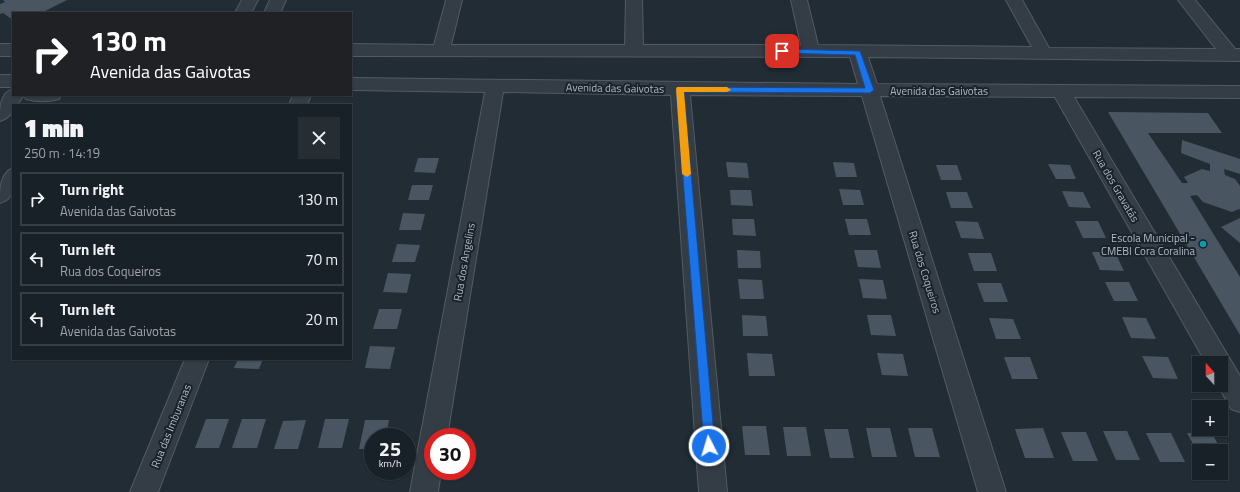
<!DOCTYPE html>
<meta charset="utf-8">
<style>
:root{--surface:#192128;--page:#262e34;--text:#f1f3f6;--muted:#9fa3a8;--line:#373e45}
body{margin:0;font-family:"Titillium Web",sans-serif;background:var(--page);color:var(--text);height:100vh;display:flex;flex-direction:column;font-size:15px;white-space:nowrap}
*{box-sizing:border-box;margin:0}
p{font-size:13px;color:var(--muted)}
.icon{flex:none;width:22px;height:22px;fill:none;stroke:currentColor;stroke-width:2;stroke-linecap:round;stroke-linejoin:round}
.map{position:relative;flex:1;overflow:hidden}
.drawer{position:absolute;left:12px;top:104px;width:340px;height:256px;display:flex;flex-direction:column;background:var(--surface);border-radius:0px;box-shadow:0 1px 3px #0004,0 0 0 1px var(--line)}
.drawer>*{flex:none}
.top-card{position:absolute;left:12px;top:12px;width:340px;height:84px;border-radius:0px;box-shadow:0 1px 3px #0004,0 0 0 1px var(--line);background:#202124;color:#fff;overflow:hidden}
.needle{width:26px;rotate:339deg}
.controls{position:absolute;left:1192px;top:356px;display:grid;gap:8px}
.controls a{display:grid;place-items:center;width:36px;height:36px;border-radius:0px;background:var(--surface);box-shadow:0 1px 3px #0004,0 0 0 1px var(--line);font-size:20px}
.speed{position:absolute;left:364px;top:428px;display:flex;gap:8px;font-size:20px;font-weight:700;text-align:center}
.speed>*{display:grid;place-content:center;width:52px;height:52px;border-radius:50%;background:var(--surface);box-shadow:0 1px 3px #0004,0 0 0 1px var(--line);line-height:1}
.speed small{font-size:10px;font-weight:400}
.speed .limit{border:6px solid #d22;background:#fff;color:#111}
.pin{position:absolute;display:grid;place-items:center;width:34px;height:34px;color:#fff;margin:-17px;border-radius:8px;box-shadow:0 2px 6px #0006}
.me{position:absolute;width:44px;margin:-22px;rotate:355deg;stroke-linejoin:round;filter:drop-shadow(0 0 3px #0008)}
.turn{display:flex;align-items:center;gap:14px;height:84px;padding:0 12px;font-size:18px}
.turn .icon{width:52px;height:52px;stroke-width:2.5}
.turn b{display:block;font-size:28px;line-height:34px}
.round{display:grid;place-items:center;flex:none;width:42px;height:42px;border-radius:0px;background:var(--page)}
.head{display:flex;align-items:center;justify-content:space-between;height:68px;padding:0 12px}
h1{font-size:24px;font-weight:800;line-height:30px}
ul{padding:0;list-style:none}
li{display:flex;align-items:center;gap:12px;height:54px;margin:0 8px 6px;padding:0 4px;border:2px solid var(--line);border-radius:0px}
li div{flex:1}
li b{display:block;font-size:15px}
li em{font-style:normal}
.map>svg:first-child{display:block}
</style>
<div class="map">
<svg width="1240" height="492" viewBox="0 0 1240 492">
<rect width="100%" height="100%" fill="#212c35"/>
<g fill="#495661">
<path d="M 3,0 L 67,0 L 41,13 L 13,13 L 13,20 L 3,13 L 0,14 L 0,4 L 5,2 Z"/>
<path d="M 1108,112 L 1208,113 L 1222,133 L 1148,133 L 1182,183 L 1188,183 L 1184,177 L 1202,169 L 1210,171 L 1210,164 L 1181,153 L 1182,140 L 1240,159 L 1240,174 L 1224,169 L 1225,175 L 1235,179 L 1240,186 L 1240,210 L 1239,209 L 1232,212 L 1203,202 L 1197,195 L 1190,196 L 1240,277 L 1240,335 Z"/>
<path d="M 418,158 L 439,158 L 435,173 L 414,172 Z"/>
<path d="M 726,162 L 747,163 L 749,178 L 728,177 Z"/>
<path d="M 833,162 L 854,163 L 857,177 L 836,177 Z"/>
<path d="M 1048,164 L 1070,165 L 1076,179 L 1056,179 Z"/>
<path d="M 936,165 L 957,165 L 962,180 L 941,180 Z"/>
<path d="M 412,185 L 433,185 L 429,200 L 408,200 Z"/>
<path d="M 839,189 L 860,190 L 864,205 L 843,205 Z"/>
<path d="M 730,190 L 751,190 L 753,206 L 731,205 Z"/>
<path d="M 1062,191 L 1083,192 L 1091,208 L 1069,207 Z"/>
<path d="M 946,192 L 967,192 L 973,208 L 951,208 Z"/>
<path d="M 403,213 L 425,214 L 421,230 L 399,230 Z"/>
<path d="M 1240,218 L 1240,243 L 1221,227 Z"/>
<path d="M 732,219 L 754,219 L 756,236 L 733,235 Z"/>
<path d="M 845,219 L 867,219 L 871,235 L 849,235 Z"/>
<path d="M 955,221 L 978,222 L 984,239 L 961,238 Z"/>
<path d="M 1075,221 L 1098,221 L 1106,238 L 1083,238 Z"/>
<path d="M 397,244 L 420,245 L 415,262 L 392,262 Z"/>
<path d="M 737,250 L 760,251 L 761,268 L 738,268 Z"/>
<path d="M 854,250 L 877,250 L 881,268 L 858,267 Z"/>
<path d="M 1092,252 L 1115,252 L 1124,271 L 1100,270 Z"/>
<path d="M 968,253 L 991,253 L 997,271 L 974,271 Z"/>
<path d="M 388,273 L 411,274 L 407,293 L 383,292 Z"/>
<path d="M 738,279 L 762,280 L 764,299 L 740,299 Z"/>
<path d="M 859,279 L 883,280 L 887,299 L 863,298 Z"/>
<path d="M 1105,282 L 1129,282 L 1138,301 L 1114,301 Z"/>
<path d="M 977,283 L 1001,283 L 1008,302 L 984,302 Z"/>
<path d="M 379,309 L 402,309 L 397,329 L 373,329 Z"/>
<path d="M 742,315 L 766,316 L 768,336 L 743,336 Z"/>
<path d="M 867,315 L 891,315 L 896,336 L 871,335 Z"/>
<path d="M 1122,317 L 1146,318 L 1156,339 L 1131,338 Z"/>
<path d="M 989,318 L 1013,319 L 1021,339 L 996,339 Z"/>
<path d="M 370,346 L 395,347 L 390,369 L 365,368 Z"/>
<path d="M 747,353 L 772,354 L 775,376 L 749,376 Z"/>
<path d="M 877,353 L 903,354 L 908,376 L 882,375 Z"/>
<path d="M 1142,356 L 1168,357 L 1178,379 L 1153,378 Z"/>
<path d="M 1004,357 L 1030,357 L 1038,379 L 1012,379 Z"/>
<path d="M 238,359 L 263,359 L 259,369 L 234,368 Z"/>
<path d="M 206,419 L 229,419 L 219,448 L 195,448 Z"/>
<path d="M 242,419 L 266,419 L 257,448 L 232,448 Z"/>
<path d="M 325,419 L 349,419 L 342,448 L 318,448 Z"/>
<path d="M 306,420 L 298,449 L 274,449 L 283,421 Z"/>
<path d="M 365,420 L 389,420 L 386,437 L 373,437 L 373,449 L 359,449 Z"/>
<path d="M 742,426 L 766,426 L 770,455 L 745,455 Z"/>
<path d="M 783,427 L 806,427 L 811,456 L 787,456 Z"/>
<path d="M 866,428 L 890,428 L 897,457 L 872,457 Z"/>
<path d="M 908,428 L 932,428 L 940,457 L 915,457 Z"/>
<path d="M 1043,428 L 1054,458 L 1025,458 L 1015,429 Z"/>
<path d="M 824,429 L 848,429 L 854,458 L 830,458 Z"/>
<path d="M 1103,431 L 1127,431 L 1140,460 L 1116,460 Z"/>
<path d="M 1061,432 L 1086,432 L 1098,461 L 1073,461 Z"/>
<path d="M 1146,433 L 1171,433 L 1185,462 L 1160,462 Z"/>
<path d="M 1187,433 L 1212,433 L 1227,462 L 1221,462 L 1221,451 L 1199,451 L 1199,455 Z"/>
</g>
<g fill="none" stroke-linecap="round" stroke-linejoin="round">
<defs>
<g id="minor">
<path d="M 242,0 L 258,0 L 251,13 L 235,13 Z"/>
<path d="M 270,0 L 286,0 L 280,13 L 264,13 Z"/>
<path d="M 446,0 L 462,0 L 451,45 L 625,45 L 626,0 L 642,0 L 643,45 L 801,45 L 791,0 L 807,0 L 818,45 L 1032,47 L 1006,0 L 1022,0 L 1049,48 L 1216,49 L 1178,0 L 1195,0 L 1235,49 L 1240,49 L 1240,61 L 868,57 L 877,84 L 1240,86 L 1240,98 L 1074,97 L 1240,376 L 1240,412 L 1231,409 L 1218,385 L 1221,385 L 1221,363 L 1206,363 L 1055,97 L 880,96 L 1006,492 L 978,492 L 862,96 L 690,95 L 727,492 L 699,492 L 671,95 L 503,92 L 447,437 L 433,437 L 433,471 L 441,471 L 438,492 L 410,492 L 485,92 L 351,90 L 351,78 L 858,84 L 850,57 L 351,56 L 351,44 L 434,45 Z"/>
<rect x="0" y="44" width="13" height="12"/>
<rect x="0" y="75" width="13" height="12"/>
<path d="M 13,89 L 13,95 L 61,95 L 59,99 C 48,102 37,102 26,99 L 24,95 L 17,105 L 13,105 C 13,114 8,118 0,121 C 0,108 0,93 13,89 Z"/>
<path d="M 293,95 L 311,95 L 307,105 L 289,105 Z"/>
<path d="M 13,168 C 13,183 17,198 0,203 C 0,188 0,174 13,168 Z"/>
<path d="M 185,359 L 209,359 L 158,492 L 130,492 Z"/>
</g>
</defs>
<use href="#minor" stroke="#525b64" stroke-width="2"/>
<use href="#minor" fill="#343d46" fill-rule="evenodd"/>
</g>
<path fill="#1a73e8" stroke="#114b97" d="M 782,49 L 860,51 L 874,90 L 870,93 L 684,92 L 715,446 L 713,449 L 709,451 L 705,449 L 704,446 L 676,89 L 680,87 L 865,88 L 855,55 L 779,53 L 779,50 Z"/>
<path fill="#f59e0b" d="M 677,87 L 727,87 L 731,90 L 727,92 L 684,92 L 691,174 L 687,177 L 682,174 L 676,89 Z"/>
<circle fill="#0f9aa8" stroke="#1a222a" stroke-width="1.5" cx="1203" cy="244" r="4"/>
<g text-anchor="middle" stroke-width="4" stroke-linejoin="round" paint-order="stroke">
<g font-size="11" fill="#afb8c3" stroke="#1a222a">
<text transform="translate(615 88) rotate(1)" y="4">Avenida das Gaivotas</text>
<text x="939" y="95">Avenida das Gaivotas</text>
<text transform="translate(1116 186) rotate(60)" y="4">Rua dos Gravatás</text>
<text transform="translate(464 262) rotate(-80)" y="4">Rua dos Angelins</text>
<text transform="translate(925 272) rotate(73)" y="4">Rua dos Coqueiros</text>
<text transform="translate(171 426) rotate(-68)" y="4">Rua das Imburanas</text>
</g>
<g font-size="11" fill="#afb8c3" stroke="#1a222a" text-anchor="end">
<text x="1195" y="242">Escola Municipal -<tspan x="1195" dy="13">CMEBI Cora Coralina</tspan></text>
</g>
</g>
</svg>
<div class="controls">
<a><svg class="needle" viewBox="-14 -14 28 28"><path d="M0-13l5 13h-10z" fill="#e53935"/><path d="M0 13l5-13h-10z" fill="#9fa3a8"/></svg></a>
<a>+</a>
<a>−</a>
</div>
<div class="speed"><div>25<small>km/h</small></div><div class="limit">30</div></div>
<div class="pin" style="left:782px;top:51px;background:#d93025"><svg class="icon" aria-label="arrive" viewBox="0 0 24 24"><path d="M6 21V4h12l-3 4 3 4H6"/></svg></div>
<svg class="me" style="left:709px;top:446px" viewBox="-20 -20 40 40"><circle r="17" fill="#1a73e8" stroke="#fff" stroke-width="3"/><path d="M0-11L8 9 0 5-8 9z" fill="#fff"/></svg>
<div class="top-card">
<div class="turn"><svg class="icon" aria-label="right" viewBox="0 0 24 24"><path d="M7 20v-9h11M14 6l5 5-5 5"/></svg><div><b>130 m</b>Avenida das Gaivotas</div></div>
</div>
<section class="drawer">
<div class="head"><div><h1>1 min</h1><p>250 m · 14:19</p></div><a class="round"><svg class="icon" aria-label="close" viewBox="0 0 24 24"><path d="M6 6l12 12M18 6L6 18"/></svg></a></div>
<ul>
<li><svg class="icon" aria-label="right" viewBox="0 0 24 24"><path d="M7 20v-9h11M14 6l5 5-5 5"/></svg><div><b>Turn right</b><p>Avenida das Gaivotas</p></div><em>130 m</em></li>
<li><svg class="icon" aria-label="left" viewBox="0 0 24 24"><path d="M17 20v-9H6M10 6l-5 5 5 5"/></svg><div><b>Turn left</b><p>Rua dos Coqueiros</p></div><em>70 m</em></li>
<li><svg class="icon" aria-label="left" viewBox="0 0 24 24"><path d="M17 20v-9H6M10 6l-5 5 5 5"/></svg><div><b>Turn left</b><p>Avenida das Gaivotas</p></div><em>20 m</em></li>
</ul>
</section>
</div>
